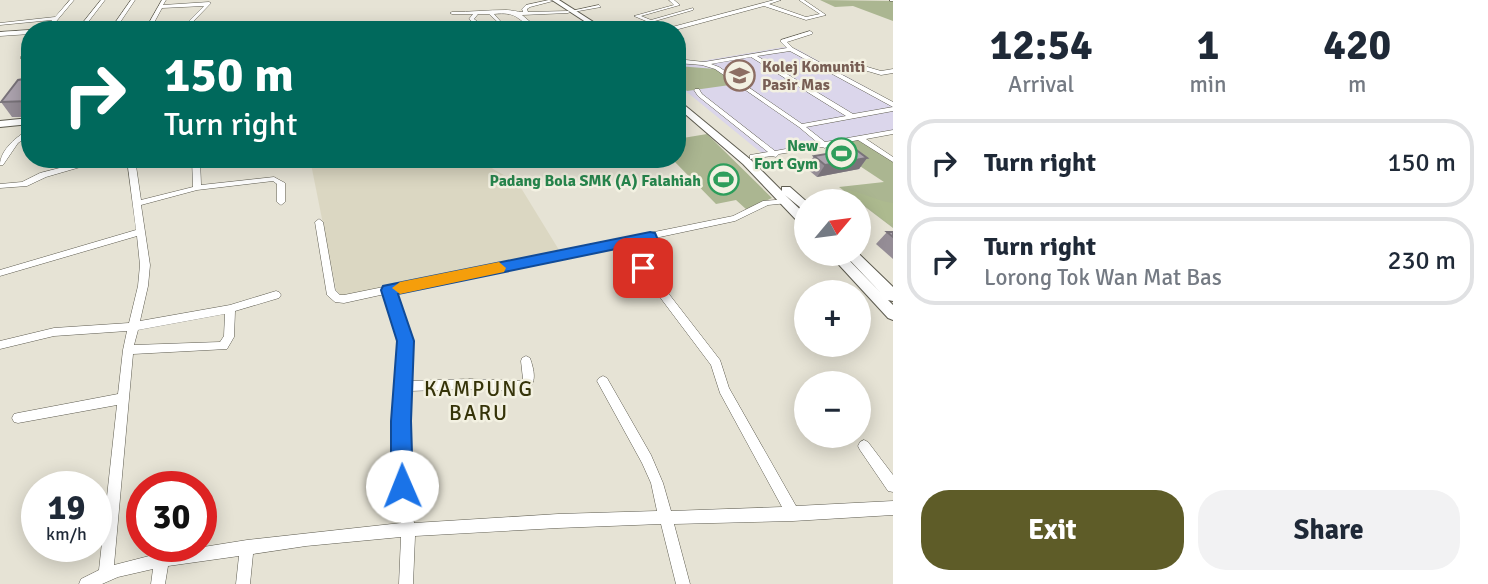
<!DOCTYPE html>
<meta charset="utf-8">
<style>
:root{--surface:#fff;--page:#f2f2f3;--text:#1f2937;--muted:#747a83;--line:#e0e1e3;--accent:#5e5c28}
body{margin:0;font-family:Signika,sans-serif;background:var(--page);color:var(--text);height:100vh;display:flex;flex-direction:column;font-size:26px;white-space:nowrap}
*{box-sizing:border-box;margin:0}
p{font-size:23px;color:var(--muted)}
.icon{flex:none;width:38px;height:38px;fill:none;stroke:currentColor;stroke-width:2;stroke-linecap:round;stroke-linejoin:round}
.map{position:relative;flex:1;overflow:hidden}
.panel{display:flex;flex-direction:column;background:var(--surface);width:595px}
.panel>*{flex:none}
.guide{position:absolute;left:21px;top:21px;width:665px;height:147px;border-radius:28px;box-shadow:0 4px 18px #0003;background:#00695c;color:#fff;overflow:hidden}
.needle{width:46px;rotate:61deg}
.tools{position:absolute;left:794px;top:189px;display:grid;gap:14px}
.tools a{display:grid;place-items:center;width:77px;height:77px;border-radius:50%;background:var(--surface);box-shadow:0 4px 18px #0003;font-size:35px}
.speed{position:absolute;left:21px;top:471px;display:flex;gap:14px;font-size:35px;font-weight:700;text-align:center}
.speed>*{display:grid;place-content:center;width:91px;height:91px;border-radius:50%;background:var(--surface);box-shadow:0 4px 18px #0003;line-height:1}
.speed small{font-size:18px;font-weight:400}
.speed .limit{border:10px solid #d22;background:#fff;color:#111}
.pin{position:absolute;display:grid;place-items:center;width:60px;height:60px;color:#fff;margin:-30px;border-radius:14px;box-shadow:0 4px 10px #0006}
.me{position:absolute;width:77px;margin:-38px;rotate:359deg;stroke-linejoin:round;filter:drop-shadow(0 0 5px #0008)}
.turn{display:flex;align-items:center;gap:24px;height:147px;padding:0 28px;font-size:32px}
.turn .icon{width:91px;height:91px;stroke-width:2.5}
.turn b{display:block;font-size:49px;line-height:60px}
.eta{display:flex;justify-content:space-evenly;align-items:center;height:119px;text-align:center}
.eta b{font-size:42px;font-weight:700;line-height:49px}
.button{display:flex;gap:14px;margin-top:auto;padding:14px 28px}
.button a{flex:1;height:80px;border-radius:28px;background:var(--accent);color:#fff;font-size:28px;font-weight:700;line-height:80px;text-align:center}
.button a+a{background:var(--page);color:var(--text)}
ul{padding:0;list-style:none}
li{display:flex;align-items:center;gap:21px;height:88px;margin:0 14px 10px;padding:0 14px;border:4px solid var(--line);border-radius:28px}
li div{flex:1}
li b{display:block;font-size:26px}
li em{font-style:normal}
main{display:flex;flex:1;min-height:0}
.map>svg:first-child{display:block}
</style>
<main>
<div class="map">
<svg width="893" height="584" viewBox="0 0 893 584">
<rect width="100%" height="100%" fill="#e6e3d5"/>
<path fill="#dbd6eb" d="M 784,47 L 797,49 L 893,102 L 893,131 L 764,155 L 677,84 L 677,62 L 702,61 Z"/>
<path fill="#dbd7c2" d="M 310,159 L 484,159 L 493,169 L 518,183 L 559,250 L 338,299 Z"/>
<g fill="#abb691">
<path d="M 820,0 L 893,1 L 893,21 L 853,6 L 835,7 Z"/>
<path d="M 677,66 L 716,69 L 737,84 L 687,91 L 677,83 Z"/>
<path d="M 707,134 L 772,198 L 747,210 L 736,200 L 716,204 L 674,161 L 660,162 L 657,159 L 677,159 L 677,139 Z"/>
<path d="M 861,139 L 893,160 L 893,228 L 839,187 L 884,182 L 828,145 Z"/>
</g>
<path fill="#adba8f" d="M 846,190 C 863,192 876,201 893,203 L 893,223 L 889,224 Z"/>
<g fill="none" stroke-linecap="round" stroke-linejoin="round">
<defs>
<g id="minor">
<path d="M 70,0 L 74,0 L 49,30 L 44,30 L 52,20 L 0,25 L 0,23 L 55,17 Z"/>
<path d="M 101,0 L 105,0 L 82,30 L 77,30 Z"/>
<path d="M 131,0 L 135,0 L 115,30 L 110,30 Z"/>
<path d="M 162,0 L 166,0 L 163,5 L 209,2 L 211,3 L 185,30 L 180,30 L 204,6 L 162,8 L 150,30 L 145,30 Z"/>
<path d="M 549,0 L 553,1 L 530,7 L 527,9 L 528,12 L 568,11 L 570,12 L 568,13 L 522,15 L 534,25 L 534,27 L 532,28 C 515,17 516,12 494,14 L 502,23 L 500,24 L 489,14 L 478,14 L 474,19 L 483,26 L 484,27 L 481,29 L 469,19 L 473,14 L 452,14 L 450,13 L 452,12 C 470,12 488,10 506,10 C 512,10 517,12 523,12 L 522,9 L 526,5 Z"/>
<path d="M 669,0 L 674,0 L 680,5 L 641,16 L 651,20 L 693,8 L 693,10 L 655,21 L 672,27 L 774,0 L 781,0 L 769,4 L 806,17 L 820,14 L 799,0 L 804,0 L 826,15 L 806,20 L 764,6 L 675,30 C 666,30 660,25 652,24 C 642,22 624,30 612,30 L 646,21 L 634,16 L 674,5 Z"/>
<rect x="890" y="0" width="3" height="1"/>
<path d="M 599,5 L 601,7 L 573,12 L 571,11 Z"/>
<path d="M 594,26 L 596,27 L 596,29 L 583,30 Z"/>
<path d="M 364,28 L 370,30 L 362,30 Z"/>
<path d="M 30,30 L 30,34 L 0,36 L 0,32 Z"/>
<path d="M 810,31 L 813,33 L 812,34 L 787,42 L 793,48 L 830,68 L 864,66 L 881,71 L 893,69 L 893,73 L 881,75 L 864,70 L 835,71 L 893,102 L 893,107 L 790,51 L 757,56 L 853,114 L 893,107 L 893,111 L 806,127 L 825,142 L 893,130 L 893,134 L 866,139 L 893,157 L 893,162 L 858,140 L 828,146 L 825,148 L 822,147 L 779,154 L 776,157 L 772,156 L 750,159 L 750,155 L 768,152 L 698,96 L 694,90 L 695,89 L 699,89 L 702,94 L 775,151 L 818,143 L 799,127 L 715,69 L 702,65 L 677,63 L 677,59 L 704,62 L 787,48 L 781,42 L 781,40 ZM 751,57 L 846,116 L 802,124 L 719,67 L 711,64 Z"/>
<path d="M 30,48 L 30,54 L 27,57 L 30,58 L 30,62 L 21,59 L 21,57 Z"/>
<path d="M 30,129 L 30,135 L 18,143 L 3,165 L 0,165 C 0,150 17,136 30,129 Z"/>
<path d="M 95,159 L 108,159 L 46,177 L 27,186 L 0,188 L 0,184 L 22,182 L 40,173 Z"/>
<path d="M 127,159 L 135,159 L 141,200 L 193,187 L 192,159 L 200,159 L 201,185 L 274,177 L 285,183 L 285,202 L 281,205 L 277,202 L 277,184 L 273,181 L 197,190 L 141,205 L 150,265 L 148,286 L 140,321 L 230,305 L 276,291 L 279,292 L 281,295 L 279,298 L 235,311 L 234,337 L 227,349 L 133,354 L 114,565 L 153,555 L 247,540 L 401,523 L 395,487 L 395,421 L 401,341 L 385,294 L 344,303 L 335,302 L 327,295 L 315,222 L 319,219 L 323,222 L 335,290 L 340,295 L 344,295 L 733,216 L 763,201 L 788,199 L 788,203 L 768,205 L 735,221 L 655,238 L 659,249 L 647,261 L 648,267 L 720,360 L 729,388 L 796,506 L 893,501 L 893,515 L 793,521 L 674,524 L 690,584 L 676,584 L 661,524 L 558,528 L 415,536 L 413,584 L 399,584 L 401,537 L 306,546 L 253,554 L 250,584 L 236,584 L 239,556 L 168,566 L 165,584 L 151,584 L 153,569 L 118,577 L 102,584 L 79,584 L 81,579 L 99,570 L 117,405 L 18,423 L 14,422 L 12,418 L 14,414 L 18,413 L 118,394 L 123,350 L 127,331 L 54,336 L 0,349 L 0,341 L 54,328 L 129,323 L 138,286 L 140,265 L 137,236 L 0,276 L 0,270 L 136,230 ZM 647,239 L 650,248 C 642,255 637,256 638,268 L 711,365 L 720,393 L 782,507 L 671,511 L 663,483 L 651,455 L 607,378 L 603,376 L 599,378 L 597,381 L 642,463 L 651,483 L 657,511 L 558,514 L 414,523 C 407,479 406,435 409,391 L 469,389 L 525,391 C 538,384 534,370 530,358 L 526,356 L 522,358 L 521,361 L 523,379 L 522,381 L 469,379 L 410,381 L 411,341 L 394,292 ZM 225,314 L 224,336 L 220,342 L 134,345 L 138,330 Z"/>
<path d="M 864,440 L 868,442 L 893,475 L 893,492 L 888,491 L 860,450 L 858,446 L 860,442 Z"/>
</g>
<path id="major" d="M 552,0 L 559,0 L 606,30 L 598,30 Z"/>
<g id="highway">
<path d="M 677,99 L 751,160 L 782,191 L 782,187 L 790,187 L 807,202 L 807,213 L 785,195 L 807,216 L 807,228 L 803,227 L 743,164 L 677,107 Z"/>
<path d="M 30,118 L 30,124 L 0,127 L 0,121 Z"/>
<path d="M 829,254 L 843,254 L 881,293 L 844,254 L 859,254 L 893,287 L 893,301 L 888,300 L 893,305 L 893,320 L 888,318 Z"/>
</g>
</defs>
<use href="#minor" stroke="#5e5c50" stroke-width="1"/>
<use href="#major" stroke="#5e5c50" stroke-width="2"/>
<use href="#highway" stroke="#5e5c50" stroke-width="2"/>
<use href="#minor" fill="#fff" fill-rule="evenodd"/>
<use href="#major" fill="#fff" fill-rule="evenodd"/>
<use href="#highway" fill="#fff" fill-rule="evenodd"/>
</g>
<g fill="#958d96">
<path d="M 30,78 L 30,117 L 12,117 L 1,102 Z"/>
<path d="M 814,156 L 867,158 L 859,169 L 817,177 L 806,168 Z"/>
<path d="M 887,232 L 893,232 L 893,259 L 876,244 Z"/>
</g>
<path fill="#79737a" d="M 867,158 L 859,169 L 817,177 L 825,165 Z"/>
<g fill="#ada4af" stroke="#79737a" stroke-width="2">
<path d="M 30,78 L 30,101 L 1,102 L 18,80 Z"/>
<path d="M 855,149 L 867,158 L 825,165 L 814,156 Z"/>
<path d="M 887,232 L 893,232 L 893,237 Z"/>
</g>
<path fill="#1a73e8" stroke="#114b97" stroke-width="2" d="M 650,232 L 655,233 L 662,249 L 650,262 L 649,272 L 638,272 L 635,260 L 647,248 L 645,243 L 398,294 L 414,341 L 411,421 L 413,486 L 409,494 L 402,497 L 394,494 L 391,486 L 391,421 L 397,341 L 381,290 L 383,286 Z"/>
<path fill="#f59e0b" d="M 499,262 L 506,268 L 504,272 L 400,294 L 392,288 L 400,282 Z"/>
<defs>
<symbol id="university-ring" viewBox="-11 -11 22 22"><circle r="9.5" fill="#f3f1e2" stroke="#8d6e63" stroke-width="1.5"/><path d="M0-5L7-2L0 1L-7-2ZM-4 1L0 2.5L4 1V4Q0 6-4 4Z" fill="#8d6e63"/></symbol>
<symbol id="stadium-ring" viewBox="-11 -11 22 22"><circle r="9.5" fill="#f3f1e2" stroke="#2e9e5b" stroke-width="1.5"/><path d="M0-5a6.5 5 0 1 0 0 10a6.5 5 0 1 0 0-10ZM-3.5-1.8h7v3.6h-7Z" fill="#2e9e5b"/></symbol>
</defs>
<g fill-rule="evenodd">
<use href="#university-ring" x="722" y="58" width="35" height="35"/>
<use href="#stadium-ring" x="824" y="136" width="35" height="35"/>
<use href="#stadium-ring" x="706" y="162" width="35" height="35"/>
</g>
<g text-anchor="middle" stroke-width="5" stroke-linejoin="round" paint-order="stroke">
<g font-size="16" font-weight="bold" fill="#785e54" stroke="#f3f1e2" text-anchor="start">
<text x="762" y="72">Kolej Komuniti<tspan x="762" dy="18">Pasir Mas</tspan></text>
</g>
<g font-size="16" font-weight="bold" fill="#27864d" stroke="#f3f1e2" text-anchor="end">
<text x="818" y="151">New<tspan x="818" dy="18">Fort Gym</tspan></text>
<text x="701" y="186">Padang Bola SMK (A) Falahiah</text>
</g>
<g font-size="21" letter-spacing="2" fill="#353308" stroke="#f3f1e2">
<text x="479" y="396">KAMPUNG<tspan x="479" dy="24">BARU</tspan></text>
</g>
</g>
</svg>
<div class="tools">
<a><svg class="needle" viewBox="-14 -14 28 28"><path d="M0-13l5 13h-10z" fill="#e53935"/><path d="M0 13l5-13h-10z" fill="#747a83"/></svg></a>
<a>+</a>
<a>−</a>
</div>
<div class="speed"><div>19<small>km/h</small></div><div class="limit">30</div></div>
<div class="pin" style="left:643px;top:268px;background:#d93025"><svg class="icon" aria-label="arrive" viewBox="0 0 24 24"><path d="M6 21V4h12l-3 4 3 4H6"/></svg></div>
<svg class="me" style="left:402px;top:486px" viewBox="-20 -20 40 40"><circle r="19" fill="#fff"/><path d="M0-13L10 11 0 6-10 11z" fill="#1a73e8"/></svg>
<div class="guide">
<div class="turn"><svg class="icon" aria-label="right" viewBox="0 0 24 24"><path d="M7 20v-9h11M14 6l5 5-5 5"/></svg><div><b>150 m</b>Turn right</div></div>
</div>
</div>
<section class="panel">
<div class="eta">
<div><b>12:54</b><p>Arrival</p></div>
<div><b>1</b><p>min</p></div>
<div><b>420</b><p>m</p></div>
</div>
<ul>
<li><svg class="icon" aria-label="right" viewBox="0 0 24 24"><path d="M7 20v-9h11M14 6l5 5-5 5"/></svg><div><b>Turn right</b></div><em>150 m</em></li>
<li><svg class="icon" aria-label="right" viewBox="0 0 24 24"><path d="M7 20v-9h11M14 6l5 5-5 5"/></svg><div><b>Turn right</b><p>Lorong Tok Wan Mat Bas</p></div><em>230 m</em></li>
</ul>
<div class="button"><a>Exit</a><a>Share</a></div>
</section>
</main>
